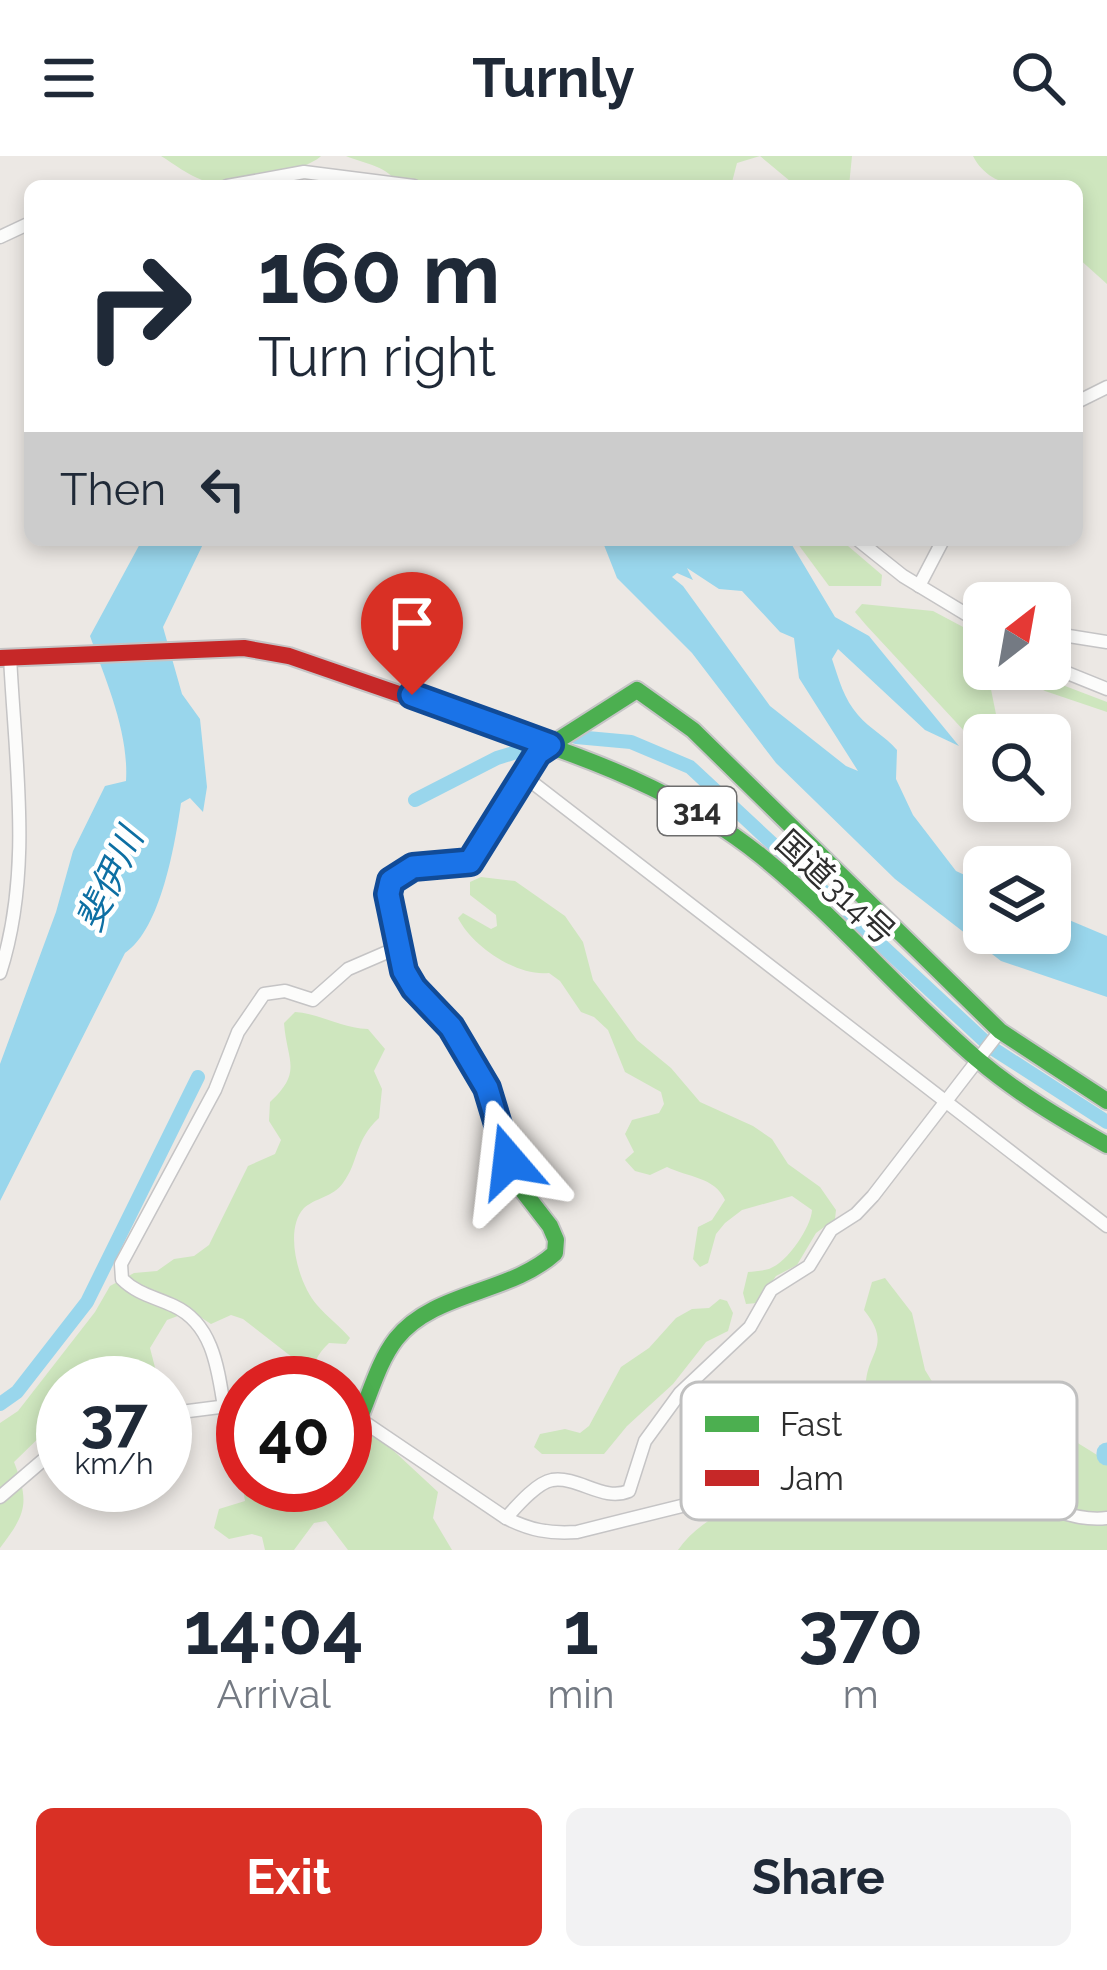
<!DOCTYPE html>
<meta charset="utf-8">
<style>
:root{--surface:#fff;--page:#f2f2f3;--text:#1f2937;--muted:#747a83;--accent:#d93025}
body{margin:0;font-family:Raleway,"Noto Sans JP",sans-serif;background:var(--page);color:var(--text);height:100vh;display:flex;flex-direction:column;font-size:45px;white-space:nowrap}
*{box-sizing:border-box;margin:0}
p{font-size:39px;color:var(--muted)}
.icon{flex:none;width:66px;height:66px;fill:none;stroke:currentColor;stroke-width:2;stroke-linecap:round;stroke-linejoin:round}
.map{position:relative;height:1394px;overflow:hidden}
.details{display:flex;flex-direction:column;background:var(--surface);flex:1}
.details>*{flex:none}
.top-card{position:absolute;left:24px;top:24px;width:1059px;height:366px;border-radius:18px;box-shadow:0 6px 18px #0003;background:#fff;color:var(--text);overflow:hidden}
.needle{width:78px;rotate:31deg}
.buttons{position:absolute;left:963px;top:426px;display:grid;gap:24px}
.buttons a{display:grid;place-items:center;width:108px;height:108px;border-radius:18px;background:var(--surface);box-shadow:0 6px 18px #0003;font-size:60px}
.speed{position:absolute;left:36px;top:1200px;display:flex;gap:24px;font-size:60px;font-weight:700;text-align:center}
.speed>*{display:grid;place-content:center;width:156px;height:156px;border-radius:50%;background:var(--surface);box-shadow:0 6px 18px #0003;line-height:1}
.speed small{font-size:30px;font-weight:400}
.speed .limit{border:18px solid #d22;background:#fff;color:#111}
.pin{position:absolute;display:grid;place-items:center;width:102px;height:102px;color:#fff;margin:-123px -51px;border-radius:50% 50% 50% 0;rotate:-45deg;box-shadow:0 0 12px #0007}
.pin .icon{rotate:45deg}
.me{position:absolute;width:132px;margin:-66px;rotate:343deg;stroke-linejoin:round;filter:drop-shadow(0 0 9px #0008)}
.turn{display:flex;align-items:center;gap:42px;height:252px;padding:0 36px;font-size:54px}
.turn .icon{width:156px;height:156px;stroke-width:2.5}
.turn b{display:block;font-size:84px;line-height:102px}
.then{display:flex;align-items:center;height:114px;padding:0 36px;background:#0003;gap:24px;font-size:45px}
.eta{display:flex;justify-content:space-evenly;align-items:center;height:204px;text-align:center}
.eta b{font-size:72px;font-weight:700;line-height:84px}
.primary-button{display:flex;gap:24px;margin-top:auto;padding:24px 36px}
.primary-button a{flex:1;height:138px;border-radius:18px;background:var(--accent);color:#fff;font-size:48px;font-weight:700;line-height:138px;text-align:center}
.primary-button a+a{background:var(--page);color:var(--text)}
header{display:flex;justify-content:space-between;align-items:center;height:156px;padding:0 36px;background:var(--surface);font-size:54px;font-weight:700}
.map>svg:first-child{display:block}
</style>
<header><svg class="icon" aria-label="menu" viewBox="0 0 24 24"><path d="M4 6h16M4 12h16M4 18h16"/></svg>Turnly<svg class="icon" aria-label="search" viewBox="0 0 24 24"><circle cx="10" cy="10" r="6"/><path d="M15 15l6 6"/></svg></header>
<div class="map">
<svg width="1107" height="1394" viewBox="0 0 1107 1394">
<rect width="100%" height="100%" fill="#ece8e4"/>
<g fill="#cee6be">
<path d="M 161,0 L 321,0 C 305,16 225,32 202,24 C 188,19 174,8 161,0 Z"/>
<path d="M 346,0 L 852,0 L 849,30 L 796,30 L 760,0 L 737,7 L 731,30 L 399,30 C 389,10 365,8 346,0 Z"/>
<path d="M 973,0 L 1107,0 L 1107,128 L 1077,101 L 1077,30 C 1040,30 993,39 973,0 Z"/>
<path d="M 795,384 L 841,384 L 882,419 L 881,430 L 829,430 Z"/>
<path d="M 862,448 L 933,455 L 965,472 L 982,489 L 1000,578 L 984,579 L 984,586 L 967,578 L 866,469 L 855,456 Z"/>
<path d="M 1023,514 L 1107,546 L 1107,556 L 1045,535 L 1026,524 Z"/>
<path d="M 481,721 L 515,725 L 565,760 L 583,786 L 593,824 L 637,884 L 671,912 L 700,946 L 753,970 L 772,983 L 788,1008 L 820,1031 L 836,1054 L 835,1063 L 816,1077 L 797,1109 L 776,1120 L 757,1147 L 746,1148 L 743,1137 L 748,1116 C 755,1115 762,1115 769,1113 C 788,1106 811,1071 812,1054 L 792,1040 L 742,1054 L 725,1067 L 716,1078 L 708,1107 L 700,1111 L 693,1103 L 698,1071 L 712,1064 L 725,1044 C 715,1021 687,1021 667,1011 L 650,1019 L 635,1015 L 625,1004 L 634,996 L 625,978 L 632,964 L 659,957 L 664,948 L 661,936 L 625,916 L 608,874 L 594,861 L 581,856 L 560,825 L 549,817 C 517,821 472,790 458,762 L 463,757 L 491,773 L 497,770 L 496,759 L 470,739 L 470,726 Z"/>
<path d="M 295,856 C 322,858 340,872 368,873 L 385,893 L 374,915 L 382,933 L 379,962 C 354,985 359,1006 343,1027 C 333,1041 315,1042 304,1052 C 283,1074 299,1129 317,1149 C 327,1161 340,1170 350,1182 L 346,1188 L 329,1187 C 318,1197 310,1212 310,1227 L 282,1227 L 298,1214 L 297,1205 L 243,1163 L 231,1159 L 211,1168 L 191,1155 L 167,1164 L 150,1192 L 159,1227 L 63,1227 L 63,1264 L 51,1270 L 14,1306 C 30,1347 26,1358 0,1392 L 0,1267 L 18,1255 L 95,1156 L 110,1130 L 134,1117 L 157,1115 L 174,1103 L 194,1100 L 209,1089 L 248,1010 L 275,998 L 281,984 L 269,965 L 270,946 C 303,915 287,906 284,867 Z"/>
<path d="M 885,1122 L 912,1157 L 925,1214 L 949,1253 L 1035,1277 L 1068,1281 L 1102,1302 L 1107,1299 L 1107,1394 L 678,1394 C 717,1336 840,1316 907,1309 L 919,1289 L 910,1276 L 881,1272 C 877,1259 868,1248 866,1236 C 863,1196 895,1193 864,1154 L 872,1126 Z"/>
<path d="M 720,1143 L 727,1145 L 733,1157 L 728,1175 L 706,1186 L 673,1228 L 627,1270 L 604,1298 L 542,1298 L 534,1291 L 540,1278 L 565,1273 L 580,1277 L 589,1270 L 621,1211 L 649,1192 L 676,1162 L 692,1153 L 709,1152 Z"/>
<path d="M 345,1264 L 383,1285 L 438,1336 L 433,1362 L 452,1394 L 348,1394 L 326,1365 L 314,1367 L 294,1394 L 265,1394 L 262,1381 L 252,1378 L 229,1383 L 214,1372 L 219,1353 L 245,1345 L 237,1294 L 243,1281 L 243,1329 L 345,1329 Z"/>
</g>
<g fill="#99d6ec" fill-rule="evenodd">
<path d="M 142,384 L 205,384 L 163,471 L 182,538 L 200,563 L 207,631 L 203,656 L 190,642 L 181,647 C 175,688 161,773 125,797 L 0,1045 L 0,908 L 56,756 L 73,695 L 105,630 L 126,625 C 129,576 106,525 90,480 Z"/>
<path d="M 602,384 L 789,384 L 835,461 L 869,480 L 959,590 L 925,574 L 838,493 L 832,503 C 839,524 844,543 858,559 C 870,573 885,580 897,594 L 896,623 L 913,659 L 956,715 L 984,728 L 984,777 L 1050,777 L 1050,756 L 1107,780 L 1107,841 L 1001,805 L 895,723 L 776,607 L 692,497 L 617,422 ZM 687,412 L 719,433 L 742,435 L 780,476 L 794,482 L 799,522 L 858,615 L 846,610 L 770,550 L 683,430 L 672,421 L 677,417 L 693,424 Z"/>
</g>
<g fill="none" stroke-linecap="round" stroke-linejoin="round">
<g stroke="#99d6ec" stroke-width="14">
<path d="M 576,581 L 631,586 L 690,611 L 992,892 L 1107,966"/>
<path d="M 415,644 L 497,602 L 526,593"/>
<path d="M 0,1248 L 17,1236 L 87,1146 L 198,921"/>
</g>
<path stroke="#99d6ec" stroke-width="21" d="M 1107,1297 L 1107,1299"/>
<defs>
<g id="street">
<path d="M 227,30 L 304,16 L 414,30"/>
<path d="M 0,81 L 30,67"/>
<path d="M 1077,246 L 1107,231"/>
<path d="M 858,384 L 903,420 L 984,469"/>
<path d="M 919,430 L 943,384"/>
<path d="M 1050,477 L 1107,486"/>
<path d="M 1050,510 L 1107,533"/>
<path d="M 524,620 L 1107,1070"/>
<path d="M 0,817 C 33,715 15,605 10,500"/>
<path d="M 224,1251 C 218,1213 213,1168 174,1150 C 155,1141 137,1138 122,1123 L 121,1108 L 215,934 L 238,876 L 264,838 L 285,835 L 313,844 L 348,813 L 399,791"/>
<path d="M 345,1253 L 506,1362 C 530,1374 549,1378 577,1376 C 645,1359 713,1342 781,1326 C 830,1315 884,1297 935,1306 C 991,1317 1054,1369 1107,1362"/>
<path d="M 165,1258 L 243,1248"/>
<path d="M 0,1341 L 63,1287"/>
<path d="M 506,1362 C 516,1351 536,1327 552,1324 C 579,1320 603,1346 629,1335 L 645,1285 L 680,1237 L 750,1171 L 771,1134 L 809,1110 L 831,1074 L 856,1058 L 873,1040 L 1000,875"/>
</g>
<g id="fast">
<path d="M 532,584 C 615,612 692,645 761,700 C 838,762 902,839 977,903 C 1017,937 1061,963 1107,989"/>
<path d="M 360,1261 C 371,1235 379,1205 396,1183 C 434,1135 510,1138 555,1097 L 556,1084 L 550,1070 L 516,1026 L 487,932 L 451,871 L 414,832 L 404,815 L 388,738 L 391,725 L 413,711 L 471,707 L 538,597 L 637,534 L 693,574 L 1000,875 L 1107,945"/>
</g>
<path id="jam" d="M 0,502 L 244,492 L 289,500 L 532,584"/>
</defs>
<use href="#street" stroke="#c5c4c5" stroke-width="15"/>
<use href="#fast" stroke="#c5c4c5" stroke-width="20"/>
<use href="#jam" stroke="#c5c4c5" stroke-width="20"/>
<use href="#street" stroke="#fcfcfb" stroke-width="12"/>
<use href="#fast" stroke="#4caf50" stroke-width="16"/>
<use href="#jam" stroke="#c62828" stroke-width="16"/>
</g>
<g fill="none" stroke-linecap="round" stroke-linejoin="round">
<defs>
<path id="route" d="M 412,539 L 550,589 L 538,597 L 470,706 L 413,711 L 391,725 L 388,738 L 404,815 L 414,832 L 451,871 L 487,932 L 509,1005"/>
</defs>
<use href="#route" stroke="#114b97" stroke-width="30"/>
<use href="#route" stroke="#1a73e8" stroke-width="21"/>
</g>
<g text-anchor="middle" stroke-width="9" stroke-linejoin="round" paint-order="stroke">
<rect fill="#fff" stroke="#6d6d6d" stroke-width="3" x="658" y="631" width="78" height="48" rx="9"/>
<g font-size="30" font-weight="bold" fill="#2e2e2e">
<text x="697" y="665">314</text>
</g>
<g font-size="33" fill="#2e2e2e" stroke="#fff">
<text transform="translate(836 731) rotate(43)" y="12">国道314号</text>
</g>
<g font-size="36" font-style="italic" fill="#0d6fa3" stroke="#fff">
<text transform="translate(109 723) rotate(-65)" y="13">斐伊川</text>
</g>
</g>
<rect x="681" y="1226" width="396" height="138" rx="18" fill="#fff" stroke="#c0c0c0" stroke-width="3"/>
<rect x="705" y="1260" width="54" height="16" fill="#4caf50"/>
<rect x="705" y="1314" width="54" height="16" fill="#c62828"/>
<g font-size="33" fill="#2e2e2e">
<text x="780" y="1280">Fast</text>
<text x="780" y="1334">Jam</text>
</g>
</svg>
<div class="buttons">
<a><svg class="needle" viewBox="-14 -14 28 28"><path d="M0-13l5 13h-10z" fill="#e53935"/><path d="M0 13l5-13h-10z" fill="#747a83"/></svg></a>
<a><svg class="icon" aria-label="search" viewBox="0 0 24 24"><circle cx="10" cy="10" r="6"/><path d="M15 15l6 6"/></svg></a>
<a><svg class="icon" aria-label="layers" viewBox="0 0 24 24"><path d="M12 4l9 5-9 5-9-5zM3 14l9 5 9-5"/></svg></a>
</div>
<div class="speed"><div>37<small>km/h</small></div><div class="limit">40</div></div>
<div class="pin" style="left:412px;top:539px;background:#d93025"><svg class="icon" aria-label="arrive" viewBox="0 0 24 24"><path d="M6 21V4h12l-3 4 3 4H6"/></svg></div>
<svg class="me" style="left:509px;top:1005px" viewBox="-20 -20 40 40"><path d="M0-17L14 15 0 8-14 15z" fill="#1a73e8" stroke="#fff" stroke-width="4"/></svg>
<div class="top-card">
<div class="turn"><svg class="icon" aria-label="right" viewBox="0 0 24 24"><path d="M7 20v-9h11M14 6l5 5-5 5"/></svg><div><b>160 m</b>Turn right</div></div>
<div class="then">Then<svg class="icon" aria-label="left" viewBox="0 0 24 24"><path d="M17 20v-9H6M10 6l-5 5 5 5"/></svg></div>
</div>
</div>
<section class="details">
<div class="eta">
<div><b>14:04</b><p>Arrival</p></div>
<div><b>1</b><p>min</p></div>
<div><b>370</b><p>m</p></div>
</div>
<div class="primary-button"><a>Exit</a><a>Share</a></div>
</section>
